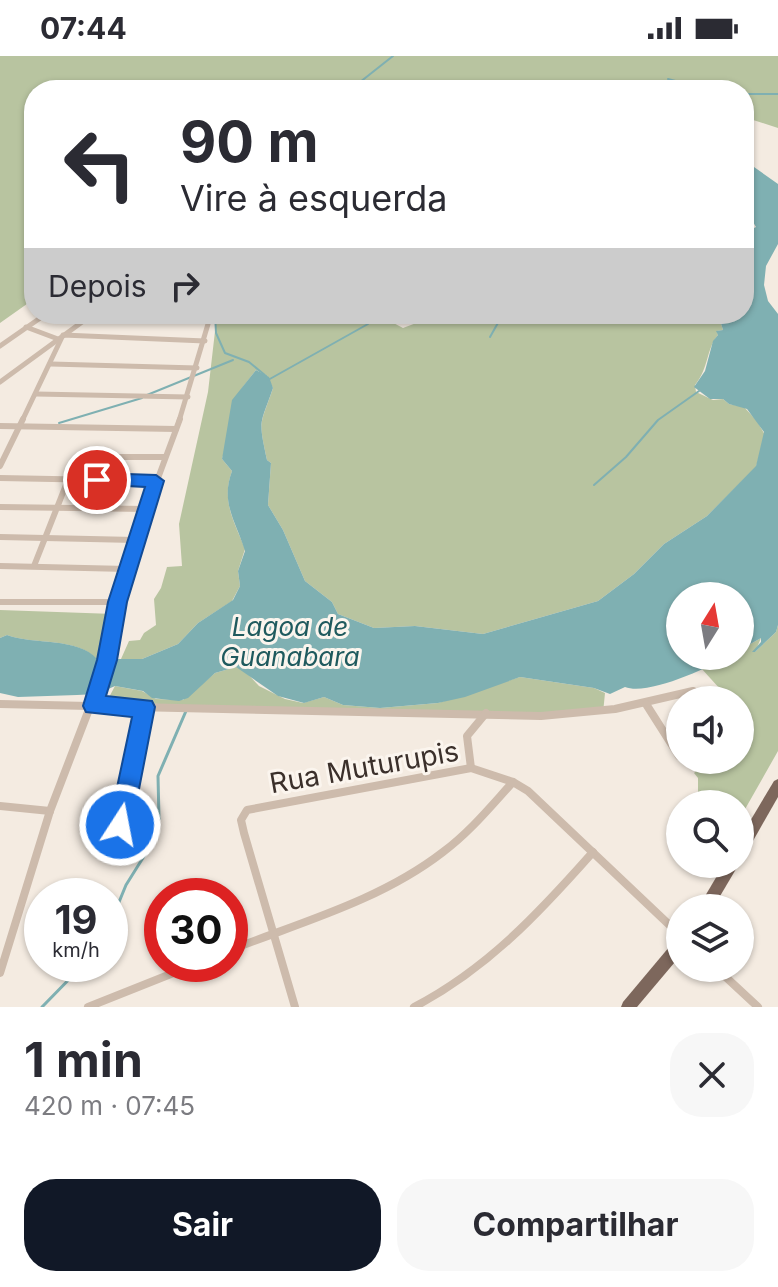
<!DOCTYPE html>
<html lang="pt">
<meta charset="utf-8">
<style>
:root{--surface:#fff;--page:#f7f7f7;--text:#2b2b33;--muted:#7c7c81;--accent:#111827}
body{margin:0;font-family:Inter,sans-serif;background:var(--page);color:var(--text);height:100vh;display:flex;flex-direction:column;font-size:30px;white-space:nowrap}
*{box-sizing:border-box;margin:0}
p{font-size:26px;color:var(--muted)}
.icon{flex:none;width:44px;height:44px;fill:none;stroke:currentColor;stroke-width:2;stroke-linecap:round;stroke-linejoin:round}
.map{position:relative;height:951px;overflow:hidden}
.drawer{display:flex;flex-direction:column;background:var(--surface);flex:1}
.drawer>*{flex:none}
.top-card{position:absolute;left:24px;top:24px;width:730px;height:244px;border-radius:32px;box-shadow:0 2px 6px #0004;background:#fff;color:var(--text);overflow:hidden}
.needle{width:52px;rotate:11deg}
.buttons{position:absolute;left:666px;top:526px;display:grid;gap:16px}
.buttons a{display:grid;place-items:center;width:88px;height:88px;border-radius:50%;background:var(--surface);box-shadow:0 2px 6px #0004;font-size:40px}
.speed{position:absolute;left:24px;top:822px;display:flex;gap:16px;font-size:40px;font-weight:700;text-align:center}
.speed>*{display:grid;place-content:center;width:104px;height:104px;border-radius:50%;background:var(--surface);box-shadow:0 2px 6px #0004;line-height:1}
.speed small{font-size:20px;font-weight:400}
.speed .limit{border:12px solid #d22;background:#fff;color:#111}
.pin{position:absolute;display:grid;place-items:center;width:68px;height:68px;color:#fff;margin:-34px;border:4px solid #fff;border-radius:50%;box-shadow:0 2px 8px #0007}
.me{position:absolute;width:88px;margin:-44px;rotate:11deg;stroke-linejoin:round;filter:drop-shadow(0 0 6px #0008)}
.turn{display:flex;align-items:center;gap:28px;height:168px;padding:0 24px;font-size:36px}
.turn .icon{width:104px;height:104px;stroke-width:2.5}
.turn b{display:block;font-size:56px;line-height:68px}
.then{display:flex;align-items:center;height:76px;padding:0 24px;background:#0003;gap:16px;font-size:30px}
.round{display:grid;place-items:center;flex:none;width:84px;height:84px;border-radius:32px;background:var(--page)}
.summary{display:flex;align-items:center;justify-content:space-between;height:136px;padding:0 24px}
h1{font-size:48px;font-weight:700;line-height:60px}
.action{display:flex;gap:16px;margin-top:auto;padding:16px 24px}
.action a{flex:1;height:92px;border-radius:32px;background:var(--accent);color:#fff;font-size:32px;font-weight:700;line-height:92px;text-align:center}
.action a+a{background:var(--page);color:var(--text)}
.status{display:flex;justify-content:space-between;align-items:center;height:56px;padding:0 40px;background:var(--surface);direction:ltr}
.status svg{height:22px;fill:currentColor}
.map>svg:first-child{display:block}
</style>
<div class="status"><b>07:44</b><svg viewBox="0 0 49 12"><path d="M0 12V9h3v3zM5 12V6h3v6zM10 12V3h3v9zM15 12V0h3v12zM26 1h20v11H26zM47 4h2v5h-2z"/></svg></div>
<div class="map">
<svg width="778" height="951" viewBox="0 0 778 951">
<rect width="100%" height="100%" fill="#f4ebe1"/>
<g fill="#b8c4a0">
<path d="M 0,0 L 778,0 L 778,72 L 744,61 L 744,34 L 484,32 L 481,34 L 34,34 L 34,243 L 0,267 Z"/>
<path d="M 217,258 L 279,258 L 281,262 L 319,266 L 353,261 L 373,266 L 386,263 L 403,272 L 440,258 L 718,258 L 723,274 L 717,275 L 718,279 C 706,293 709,312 695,329 L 696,336 L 713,344 L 723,343 L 729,348 L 744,351 L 757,365 L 765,379 L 756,411 L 707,460 L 664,488 L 634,518 L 598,545 L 483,578 L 415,570 L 374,572 L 338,558 L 332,546 L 305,525 L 283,474 L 268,449 L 271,407 L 267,404 C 258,362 260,371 273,332 L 266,319 L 256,314 L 242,332 L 222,403 L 232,415 C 221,445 234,465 245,493 L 238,515 L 240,530 L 232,545 L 198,567 L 178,588 L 142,603 L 121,603 L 129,585 L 140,584 L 144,577 L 156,569 L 154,543 L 161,532 L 167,511 L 182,510 L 179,468 L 208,336 Z"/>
<path d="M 0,554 L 114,558 L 101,603 L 96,603 C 78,581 33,589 7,579 L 0,582 Z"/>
<path d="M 778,569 L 778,695 L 740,762 L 740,748 L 698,748 L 698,722 L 694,717 L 707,704 L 740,704 L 740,644 L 730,644 L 701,612 L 729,600 L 740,600 L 740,594 L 761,582 L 755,596 L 776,576 Z"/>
<path d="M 236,611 L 242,612 L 259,630 L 285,643 L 303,647 L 324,641 L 343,649 L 380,652 L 438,647 L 520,621 L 594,632 L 605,637 L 603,657 C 552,665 502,656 450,656 C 336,654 222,653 107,645 L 115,630 L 142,635 L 156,643 L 183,644 L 215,617 Z"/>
</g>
<path fill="#7fb0b2" d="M 744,104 L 778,128 L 778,188 L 766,210 L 764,229 L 768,245 L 778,258 L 778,569 L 776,576 L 755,596 L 752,596 L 761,586 L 761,582 L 740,594 L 740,540 L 680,540 L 680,600 L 729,600 C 707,612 648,640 625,631 L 610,638 L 594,632 L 520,621 L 465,641 L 438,647 L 380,652 L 343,649 L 324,641 L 304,647 L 278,640 L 236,611 L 215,617 L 188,642 L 179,645 L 152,642 L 143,635 L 115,630 L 97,638 L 77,639 L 18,641 L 0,637 L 0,582 L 7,579 C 34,589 78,581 97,603 L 142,603 L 178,588 L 198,567 L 233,544 L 240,530 L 238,515 L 245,495 C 236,465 220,447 232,415 L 222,403 L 232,344 L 256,314 L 269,321 L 273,332 C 260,370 258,362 267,404 L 271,407 L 268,449 L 283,474 L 305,525 L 332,546 L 338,558 L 374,572 L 415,570 L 483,578 L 598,545 L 634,518 L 664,488 L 707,460 L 756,410 L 764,376 L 747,353 L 729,348 L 723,343 L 710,343 L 694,331 L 705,315 L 713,285 L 718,279 L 716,275 L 723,274 L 718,258 L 744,258 L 744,192 L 754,186 L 752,173 L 756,171 L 744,151 Z"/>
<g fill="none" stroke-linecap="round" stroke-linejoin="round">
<g stroke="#7fb0b2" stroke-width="2">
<path d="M 668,23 L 709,34"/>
<path d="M 350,34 L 393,0"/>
<path d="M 744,38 L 778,38"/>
<path d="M 748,99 L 752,88 L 751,66"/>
<path d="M 215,258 L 216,277 L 225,297 L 249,306 L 266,320"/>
<path d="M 490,281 L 503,258"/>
<path d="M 268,324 L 368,268"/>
<path d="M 147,339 L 233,304"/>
<path d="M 59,367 L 142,342"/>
<path d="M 594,429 L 626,401 L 658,364 L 699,335"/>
</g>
<g stroke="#7fb0b2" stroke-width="3">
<path d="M 110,868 L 126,829 L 151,789 L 159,763 L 158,720 L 186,655"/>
<path d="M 42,951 L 84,908"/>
</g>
<g stroke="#cdbbac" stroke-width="5">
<path d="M 26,271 L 58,283"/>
<path d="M 0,290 L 46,258"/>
<path d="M 51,308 L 197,312"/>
<path d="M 0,326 L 93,258"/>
<path d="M 36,338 L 188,341"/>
<path d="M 22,365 L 63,279 L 205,285"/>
<path d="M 179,365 L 211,258"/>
</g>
<g stroke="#cdbbac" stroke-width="6">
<path d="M 0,370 L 176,373"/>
<path d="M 0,410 L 23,363"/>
<path d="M 0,422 L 156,425"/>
<path d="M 0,451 L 146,453"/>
<path d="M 0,481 L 135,484"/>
<path d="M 0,510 L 127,513"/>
<path d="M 34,510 L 77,401 L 164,401"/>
<path d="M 0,546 L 117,546"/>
<path d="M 101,624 L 135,484 L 180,363"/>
</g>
<g stroke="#cdbbac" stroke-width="8">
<path d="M 0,648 L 541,660 L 615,653 L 693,635"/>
<path d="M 646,648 L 679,700"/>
<path d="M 471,712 L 467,680 L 486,657"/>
<path d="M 0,750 L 50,755"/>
<path d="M 116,793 L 145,651"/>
<path d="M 230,894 C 302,866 381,844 443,796 C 470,776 491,750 513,726"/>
<path d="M 716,912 L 758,951"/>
<path d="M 0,917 L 50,755 L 101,622"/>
<path d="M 88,951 L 196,908"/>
<path d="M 295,951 L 244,777 L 241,764 L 247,754 L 471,712 L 513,726 L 528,735 L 680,879"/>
<path d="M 414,951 C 487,913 539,857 593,796"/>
</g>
<g fill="#7d675c" fill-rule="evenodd">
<path d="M 778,723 L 778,741 L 745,799 L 740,800 L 740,782 L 774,725 Z"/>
<path d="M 724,808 L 739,808 L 713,852 L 698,852 Z"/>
<path d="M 680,882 L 680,900 L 637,951 L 621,951 L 623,946 L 675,884 Z"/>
</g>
</g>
<path fill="#1a73e8" stroke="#114b97" stroke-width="2" d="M 97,417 L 156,419 L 164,425 L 127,546 L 117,604 L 106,640 L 152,645 L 155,651 L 132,769 L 128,777 L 120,780 L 112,777 L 109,769 L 132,661 L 86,656 L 83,650 L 97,604 L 108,546 L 145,431 L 90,428 L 88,424 Z"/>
<g text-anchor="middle" stroke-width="6" stroke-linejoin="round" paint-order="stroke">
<g font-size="26" font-style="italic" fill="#1f5a5e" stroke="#fbf5ee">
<text x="290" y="580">Lagoa de<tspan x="290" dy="30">Guanabara</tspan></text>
</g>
<g font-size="28" fill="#3b302b" stroke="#fbf5ee">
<text transform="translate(364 711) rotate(-10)" y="10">Rua Muturupis</text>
</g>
</g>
</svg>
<div class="buttons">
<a><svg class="needle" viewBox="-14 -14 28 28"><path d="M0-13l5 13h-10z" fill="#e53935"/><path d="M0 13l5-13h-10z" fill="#7c7c81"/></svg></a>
<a><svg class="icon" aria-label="sound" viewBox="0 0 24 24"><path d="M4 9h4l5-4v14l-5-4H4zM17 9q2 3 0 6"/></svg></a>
<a><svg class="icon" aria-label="search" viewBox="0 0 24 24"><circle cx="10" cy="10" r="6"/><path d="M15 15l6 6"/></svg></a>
<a><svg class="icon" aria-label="layers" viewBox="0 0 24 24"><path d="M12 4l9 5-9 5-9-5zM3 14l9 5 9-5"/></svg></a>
</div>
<div class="speed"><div>19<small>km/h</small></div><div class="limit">30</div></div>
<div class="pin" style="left:97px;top:424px;background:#d93025"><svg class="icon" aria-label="arrive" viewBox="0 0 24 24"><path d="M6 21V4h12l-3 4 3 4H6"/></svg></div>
<svg class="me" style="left:120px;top:769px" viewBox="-20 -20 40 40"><circle r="17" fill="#1a73e8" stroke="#fff" stroke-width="3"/><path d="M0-11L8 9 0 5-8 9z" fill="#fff"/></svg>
<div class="top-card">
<div class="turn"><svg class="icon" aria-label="left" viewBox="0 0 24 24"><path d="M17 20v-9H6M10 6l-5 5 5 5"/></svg><div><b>90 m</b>Vire à esquerda</div></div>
<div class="then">Depois<svg class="icon" aria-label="right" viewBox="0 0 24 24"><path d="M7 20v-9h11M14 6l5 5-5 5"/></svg></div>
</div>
</div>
<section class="drawer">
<div class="summary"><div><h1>1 min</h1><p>420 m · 07:45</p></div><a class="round"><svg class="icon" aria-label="close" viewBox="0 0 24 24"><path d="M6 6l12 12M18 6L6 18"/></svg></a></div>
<div class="action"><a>Sair</a><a>Compartilhar</a></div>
</section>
